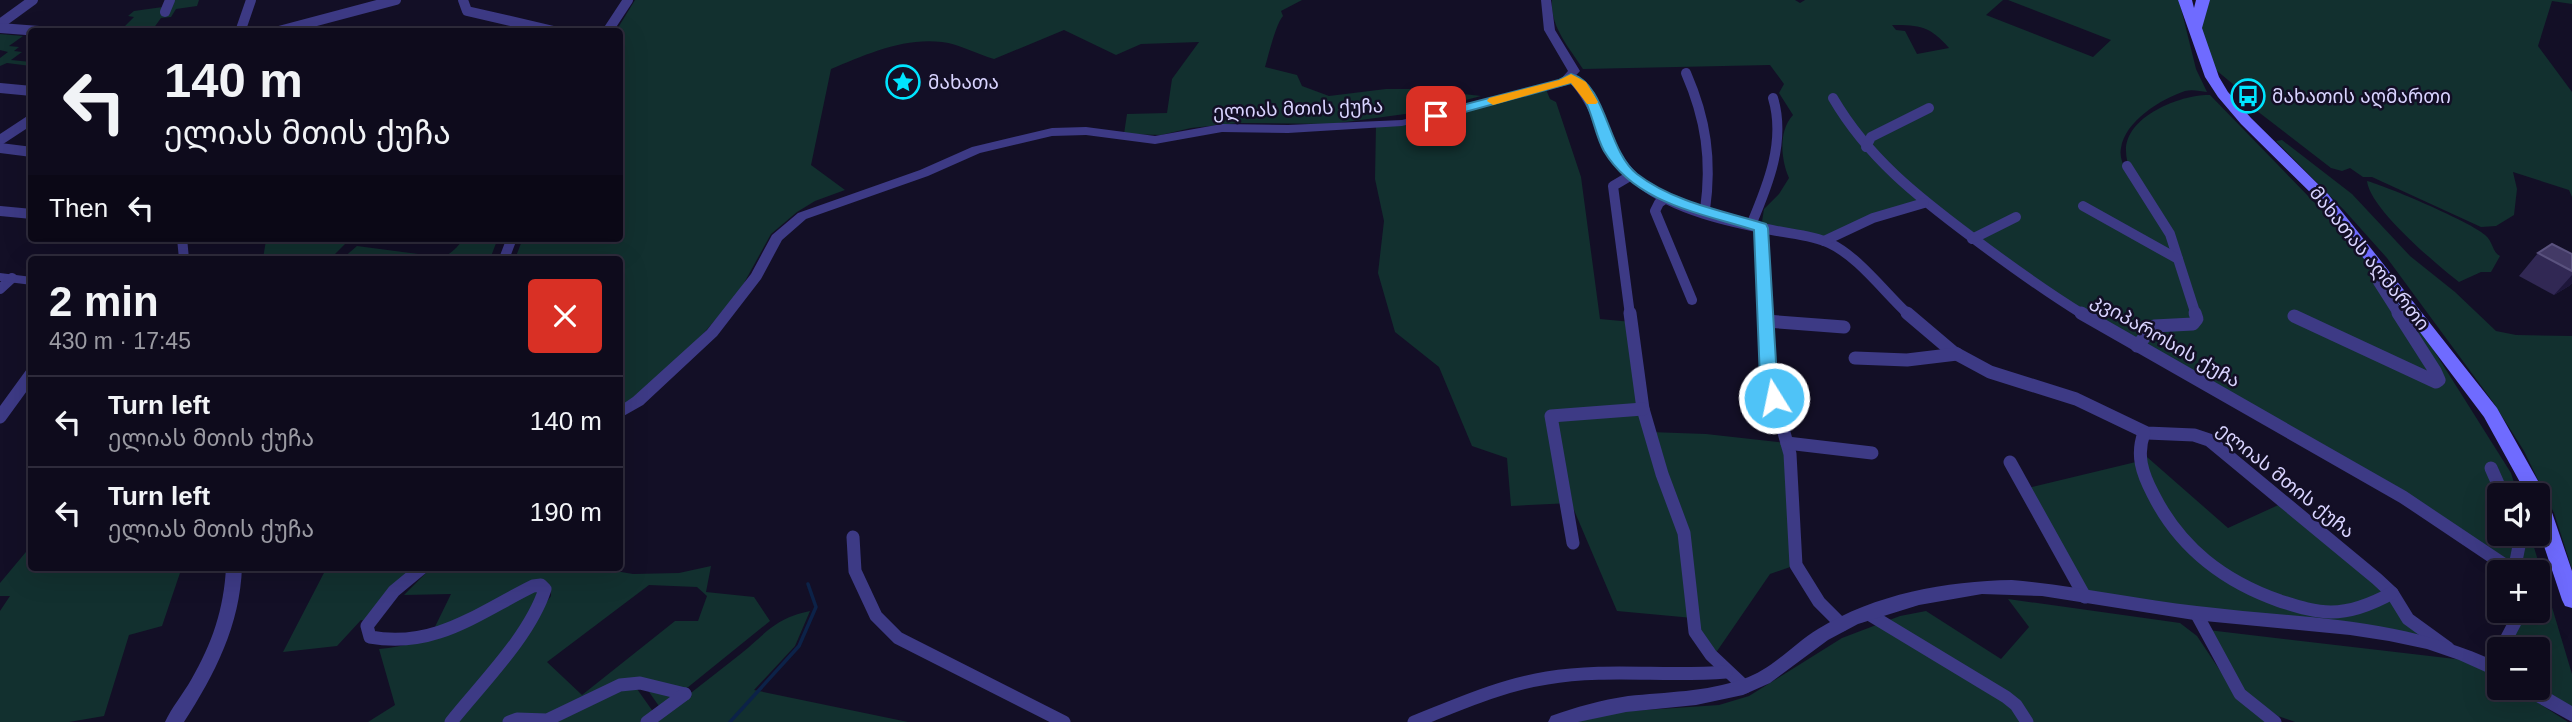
<!DOCTYPE html>
<meta charset="utf-8">
<style>
:root{--surface:#0e0b1c;--page:#171425;--text:#f1f3f6;--muted:#9b9ba3;--line:#2e2b3b}
body{margin:0;font-family:Helvetica,"Noto Sans Georgian",sans-serif;background:var(--page);color:var(--text);height:100vh;display:flex;flex-direction:column;font-size:26px;white-space:nowrap}
*{box-sizing:border-box;margin:0}
p{font-size:23px;color:var(--muted)}
.icon{flex:none;width:38px;height:38px;fill:none;stroke:currentColor;stroke-width:2;stroke-linecap:round;stroke-linejoin:round}
.map{position:relative;flex:1;overflow:hidden}
.drawer{position:absolute;left:28px;top:256px;width:595px;height:315px;display:flex;flex-direction:column;background:var(--surface);border-radius:7px;box-shadow:0 7px 28px #0002,0 0 0 2px var(--line)}
.drawer>*{flex:none}
.banner{position:absolute;left:28px;top:28px;width:595px;height:214px;border-radius:7px;box-shadow:0 7px 28px #0002,0 0 0 2px var(--line);background:#0e0b1c;color:var(--text);overflow:hidden}
.tools{position:absolute;left:2487px;top:483px;display:grid;gap:14px}
.tools a{display:grid;place-items:center;width:63px;height:63px;border-radius:7px;background:var(--surface);box-shadow:0 7px 28px #0002,0 0 0 2px var(--line);font-size:35px}
.pin{position:absolute;display:grid;place-items:center;width:60px;height:60px;color:#fff;margin:-30px;border-radius:14px;box-shadow:0 4px 10px #0006}
.me{position:absolute;width:77px;margin:-38px;rotate:350deg;stroke-linejoin:round;filter:drop-shadow(0 0 5px #0008)}
.turn{display:flex;align-items:center;gap:24px;height:147px;padding:0 21px;font-size:32px}
.turn .icon{width:91px;height:91px;stroke-width:2.5}
.turn b{display:block;font-size:49px;line-height:60px}
.then{display:flex;align-items:center;height:66px;padding:0 21px;background:#0003;gap:14px;font-size:26px}
.round{display:grid;place-items:center;flex:none;width:74px;height:74px;border-radius:7px;background:var(--page)}
.headline{display:flex;align-items:center;justify-content:space-between;height:119px;padding:0 21px}
h1{font-size:42px;font-weight:800;line-height:52px}
ul{padding:0;list-style:none}
li{display:flex;align-items:center;gap:21px;height:91px;padding:0 21px;border-top:2px solid var(--line)}
li div{flex:1}
li b{display:block;font-size:26px}
li em{font-style:normal}
.map>svg:first-child{display:block}
</style>
<div class="map">
<svg width="2572" height="722" viewBox="0 0 2572 722">
<rect width="100%" height="100%" fill="#130f26"/>
<g fill="#12302f" fill-rule="evenodd">
<path d="M 172,0 L 199,0 L 197,6 L 176,9 L 171,17 L 161,18 L 153,29 L 120,31 L 134,17 L 128,16 L 134,11 L 170,6 Z"/>
<path d="M 635,0 L 1302,0 L 1281,11 L 1283,16 C 1276,23 1268,57 1265,67 L 1297,75 L 1302,86 L 1329,96 L 1386,89 L 1419,89 L 1481,96 L 1420,112 L 1331,124 L 1239,123 L 1191,128 L 1161,135 L 1124,134 L 1127,114 L 1167,113 L 1172,79 L 1199,42 L 1141,44 L 1116,55 L 1064,30 L 994,59 C 977,54 959,44 942,42 C 904,37 864,55 831,69 L 811,165 L 845,190 L 815,201 L 797,212 L 771,234 L 738,294 L 688,351 L 620,409 L 620,259 L 515,259 L 523,238 L 620,238 L 620,32 L 616,31 Z"/>
<path d="M 1552,0 L 1795,0 L 1800,3 L 1805,0 L 2003,0 L 1986,15 L 2093,57 L 2111,40 L 2008,0 L 2179,0 L 2196,69 L 2207,92 C 2200,91 2192,89 2185,91 C 2161,99 2125,121 2121,148 C 2118,162 2130,177 2137,189 C 2133,177 2126,164 2126,151 C 2125,116 2182,94 2210,95 L 2344,233 L 2426,338 L 2511,473 L 2518,495 L 2499,495 L 2499,534 L 2530,534 L 2572,674 L 2572,715 L 2526,688 L 2538,688 L 2538,649 L 2501,649 L 2521,611 L 2538,611 L 2538,572 L 2515,572 L 2403,497 L 2104,327 L 1924,203 L 1824,241 L 1761,228 L 1764,209 L 1779,194 L 1789,178 C 1781,160 1778,131 1793,115 L 1779,93 L 1784,84 L 1770,65 L 1583,69 C 1569,47 1550,27 1552,0 ZM 1892,25 C 1920,25 1930,26 1949,48 L 1917,54 L 1905,31 L 1896,30 Z"/>
<path d="M 2204,0 L 2572,0 L 2572,4 L 2552,1 L 2538,46 L 2572,92 L 2572,197 L 2569,190 L 2513,172 L 2517,189 L 2514,215 L 2496,226 L 2481,227 L 2372,177 L 2363,177 L 2350,168 L 2342,171 L 2331,168 L 2248,104 L 2234,85 L 2216,70 L 2202,42 L 2201,18 Z"/>
<path d="M 0,34 L 23,36 L 9,46 L 19,47 L 14,51 L 22,52 L 11,60 L 31,62 L 31,66 L 7,63 L 0,66 L 0,58 L 8,52 L 0,50 Z"/>
<path d="M 1545,87 L 1550,99 L 1556,102 L 1581,177 L 1600,319 L 1632,322 L 1650,432 L 1706,434 L 1787,443 L 1796,565 L 1770,574 L 1713,657 L 1693,618 L 1617,611 L 1571,503 L 1511,506 L 1507,458 L 1472,446 L 1439,367 L 1395,332 L 1378,273 L 1384,221 L 1375,179 L 1376,124 L 1402,123 Z"/>
<path d="M 2282,140 L 2352,194 L 2410,256 L 2455,292 L 2496,331 L 2516,335 L 2572,336 L 2572,569 L 2554,513 L 2524,451 L 2493,402 L 2387,258 L 2344,210 L 2276,141 Z"/>
<path d="M 2367,181 C 2386,186 2471,222 2485,235 C 2493,241 2492,252 2500,256 L 2491,272 L 2481,272 L 2459,282 C 2436,264 2370,209 2367,181 Z"/>
<path d="M 275,238 L 342,238 L 350,239 L 330,259 L 263,259 L 266,240 Z"/>
<path d="M 461,238 L 498,238 L 490,259 L 432,259 C 447,258 454,251 463,240 Z"/>
<path d="M 357,246 L 418,254 L 428,259 L 342,259 Z"/>
<path d="M 2139,450 L 2228,528 L 2285,502 L 2377,579 L 2428,643 L 2085,597 L 2024,489 L 2140,461 Z"/>
<path d="M 31,546 L 32,567 L 182,567 L 162,626 L 129,635 L 104,716 L 69,722 L 0,722 L 0,611 L 10,596 L 0,596 L 0,583 Z"/>
<path d="M 711,566 L 706,592 L 754,597 L 770,621 L 661,709 L 642,682 L 550,717 L 517,717 L 502,722 L 454,722 L 551,596 L 551,589 L 542,583 L 431,635 L 451,594 L 404,595 L 432,567 L 591,567 L 633,574 L 679,573 ZM 649,585 L 697,587 L 707,596 L 698,621 L 675,621 L 582,695 L 547,662 Z"/>
<path d="M 327,567 L 419,567 L 368,622 L 361,620 L 337,646 L 283,652 Z"/>
<path d="M 536,587 L 540,597 L 495,663 L 446,722 L 368,722 L 395,705 L 379,649 C 440,643 483,615 536,587 Z"/>
<path d="M 2008,599 L 2180,623 L 2197,636 L 2235,693 L 2271,722 L 1573,722 L 1616,712 L 1719,705 L 1749,696 L 1842,638 L 1900,616 L 1926,611 L 2001,659 L 2029,627 Z"/>
<path d="M 810,611 L 795,646 L 754,690 L 908,722 L 653,722 C 682,700 710,678 738,656 C 765,635 774,618 810,611 Z"/>
<path d="M 2208,630 L 2464,660 L 2499,677 L 2499,688 L 2515,688 L 2568,722 L 2295,722 L 2278,716 L 2244,693 Z"/>
<path d="M 620,689 L 637,689 L 654,713 L 642,722 L 552,722 Z"/>
</g>
<g fill="none" stroke-linecap="round" stroke-linejoin="round">
<path stroke="#0c2248" stroke-width="3.5" d="M 730,722 L 799,646 L 816,607 L 808,584"/>
<g stroke="#3d3a85" stroke-width="10">
<path d="M 463,0 L 467,11 L 558,32"/>
<path d="M 165,12 L 170,0"/>
<path d="M 0,24 L 33,0"/>
<path d="M 0,28 L 52,32"/>
<path d="M 240,32 L 251,0"/>
<path d="M 275,32 L 396,0"/>
<path d="M 607,32 L 628,0"/>
<path d="M 1686,73 C 1706,119 1712,160 1705,210"/>
<path d="M 1571,77 C 1602,108 1605,156 1641,183 C 1675,210 1730,222 1772,230 C 1791,234 1812,235 1829,243 C 1858,256 1885,293 1909,315"/>
<path d="M 0,88 L 32,91"/>
<path d="M 1833,98 C 1868,158 1918,197 1973,238 C 2009,265 2045,291 2084,315"/>
<path d="M 0,140 L 32,119"/>
<path d="M 1866,147 L 1871,137 L 1929,108"/>
<path d="M 0,148 L 32,152"/>
<path d="M 2127,166 L 2170,234 L 2196,315"/>
<path d="M 1630,176 L 1613,186 L 1630,315"/>
<path d="M 1666,198 L 1659,203 L 1655,211 L 1692,300"/>
<path d="M 2083,206 L 2178,259"/>
<path d="M 0,211 L 32,214"/>
<path d="M 1751,225 C 1768,185 1786,141 1773,98"/>
<path d="M 1761,228 L 1766,315"/>
<path d="M 182,238 L 184,259"/>
<path d="M 1972,239 L 2016,217"/>
<path d="M 1824,241 L 1873,218 L 1924,203"/>
<path d="M 504,259 L 512,238"/>
<path d="M 2392,283 L 2378,282 L 2399,315"/>
<path d="M 0,289 L 12,278"/>
</g>
<g stroke="#3d3a85" stroke-width="13">
<path d="M 1630,313 L 1643,409 L 1662,474 L 1684,533 L 1695,632 L 1711,655 L 1745,687"/>
<path d="M 1766,313 L 1769,379 L 1790,454 L 1796,565 L 1819,602 L 1842,625"/>
<path d="M 1907,313 L 1953,352 L 1990,372 L 2076,399 L 2147,433 L 2194,435 L 2209,440 L 2377,579 L 2392,593 L 2408,619 L 2448,648"/>
<path d="M 2081,313 L 2403,497 L 2515,572"/>
<path d="M 2294,316 L 2436,382 L 2439,380 L 2435,371 L 2398,313"/>
<path d="M 1766,321 L 1844,327"/>
<path d="M 2137,346 L 2154,326 L 2193,324 L 2197,319 L 2195,313"/>
<path d="M 1855,358 L 1907,360 L 1957,354"/>
<path d="M 0,417 L 32,373"/>
<path d="M 2144,433 C 2136,455 2142,473 2153,494 C 2180,548 2223,581 2280,601 C 2296,606 2314,612 2331,612 C 2353,612 2374,603 2392,593"/>
<path d="M 1787,443 L 1872,453"/>
<path d="M 2010,462 L 2085,597"/>
<path d="M 2491,468 L 2503,495"/>
<path d="M 853,537 L 855,571 L 876,616 L 898,638 L 1064,722"/>
<path d="M 1573,543 L 1551,416 L 1643,409"/>
<path d="M 423,567 L 394,591 L 367,626 L 370,637 C 435,649 478,613 533,586 L 541,585 L 545,589 C 530,636 482,683 451,722"/>
<path d="M 2514,571 L 2519,546 L 2515,534"/>
<path d="M 1867,613 L 2006,697 L 2016,705 L 2027,722"/>
<path d="M 2196,613 L 2240,694 L 2275,722"/>
<path d="M 2501,649 L 2521,611"/>
<path d="M 509,722 L 517,719 L 547,720 L 620,685 L 640,683 L 685,694"/>
<path d="M 647,722 L 685,694"/>
<path d="M 1414,722 C 1457,705 1501,685 1547,678 C 1606,668 1667,677 1726,672"/>
</g>
<g fill="#3d3a85" fill-rule="evenodd">
<path d="M 1541,0 L 1551,0 L 1555,30 L 1580,71 L 1567,85 L 1402,126 L 1288,133 L 1222,132 L 1155,144 L 1086,135 L 1052,136 L 980,153 L 928,176 L 806,219 L 782,240 L 761,279 L 717,336 L 643,405 L 620,418 L 620,406 L 633,397 L 707,330 L 751,274 L 772,235 L 798,213 L 920,170 L 972,147 L 1052,128 L 1086,127 L 1155,136 L 1222,124 L 1288,125 L 1402,120 L 1559,81 L 1568,71 L 1544,30 Z"/>
<path d="M 0,273 L 32,277 L 32,285 L 0,281 Z"/>
<path d="M 226,567 L 242,567 C 240,625 215,674 184,722 L 165,722 C 172,707 183,694 191,680 C 212,644 224,609 226,567 Z"/>
<path d="M 2012,580 C 2074,585 2135,599 2197,606 C 2303,619 2400,616 2499,663 L 2499,678 L 2459,660 L 2427,649 L 2389,641 L 2350,635 L 2194,620 L 2042,596 L 1982,594 L 1919,605 L 1858,624 L 1828,640 L 1770,683 L 1743,695 L 1696,705 L 1626,712 L 1578,722 L 1548,722 L 1551,716 C 1576,707 1601,700 1628,696 C 1666,692 1706,692 1743,679 C 1772,670 1793,644 1818,629 C 1875,594 1946,581 2012,580 Z"/>
<path d="M 2538,686 L 2572,706 L 2572,722 L 2520,693 L 2517,688 L 2538,688 Z"/>
</g>
<path fill="#6f6bff" fill-rule="evenodd" d="M 2178,0 L 2192,0 L 2194,8 L 2196,0 L 2210,0 L 2202,28 L 2219,77 L 2228,92 L 2251,118 L 2328,194 L 2497,408 L 2546,495 L 2572,571 L 2572,608 L 2565,606 L 2562,600 L 2538,528 L 2538,495 L 2527,495 L 2484,417 L 2386,287 L 2318,200 L 2241,124 L 2218,97 L 2205,77 Z"/>
</g>
<path fill="#312854" d="M 2538,253 L 2572,254 L 2572,283 L 2569,286 L 2554,295 L 2519,276 Z"/>
<path fill="#1d163a" d="M 2572,275 L 2572,283 L 2569,286 L 2554,295 Z"/>
<path fill="#433a66" stroke="#5a527e" stroke-width="2" d="M 2552,244 L 2572,254 L 2572,271 L 2538,253 Z"/>
<path fill="#4fc3f7" stroke="#337fa1" stroke-width="2" d="M 1571,74 C 1607,84 1607,151 1637,174 C 1673,202 1723,211 1766,224 L 1768,228 L 1777,379 L 1782,398 L 1780,403 L 1768,403 L 1760,379 L 1754,230 C 1700,213 1635,203 1604,151 C 1592,129 1592,99 1571,83 L 1436,120 L 1429,116 L 1431,113 L 1559,80 Z"/>
<path fill="#f59e0b" d="M 1571,74 L 1586,82 L 1598,102 L 1596,104 L 1587,104 L 1571,83 L 1493,105 L 1487,101 L 1489,98 L 1559,80 Z"/>
<defs>
<symbol id="sight-ring" viewBox="-11 -11 22 22"><circle r="9.5" fill="#130f26" stroke="#00e5ff" stroke-width="1.5"/><path d="M0-6L1.8-2.2L6-1.7L2.9 1.2L3.7 5.4L0 3.3L-3.7 5.4L-2.9 1.2L-6-1.7L-1.8-2.2Z" fill="#00e5ff"/></symbol>
<symbol id="bus-ring" viewBox="-11 -11 22 22"><circle r="9.5" fill="#130f26" stroke="#00e5ff" stroke-width="1.5"/><path d="M-5-6H5V4H4V6H2V4H-2V6H-4V4H-5ZM-3.5-4V0h7V-4ZM-3.5 1.2v1.5H-2V1.2ZM2 1.2v1.5H3.5V1.2Z" fill="#00e5ff"/></symbol>
</defs>
<g fill-rule="evenodd">
<use href="#sight-ring" x="884" y="63" width="38" height="38"/>
<use href="#bus-ring" x="2229" y="77" width="38" height="38"/>
</g>
<g text-anchor="middle" stroke-width="5" stroke-linejoin="round" paint-order="stroke">
<g font-size="19" fill="#d9d4ff" stroke="#130f26" text-anchor="start">
<text x="928" y="89">მახათა</text>
<text x="2272" y="103">მახათის აღმართი</text>
</g>
<g font-size="19" fill="#d9d4ff" stroke="#130f26">
<text transform="translate(1298 108) rotate(-2)" y="7">ელიას მთის ქუჩა</text>
<text transform="translate(2370 258) rotate(51)" y="7">მახათას აღმართი</text>
<text transform="translate(2166 340) rotate(30)" y="7">კვიპაროსის ქუჩა</text>
<text transform="translate(2286 480) rotate(39)" y="7">ელიას მთის ქუჩა</text>
</g>
</g>
</svg>
<div class="tools">
<a><svg class="icon" aria-label="sound" viewBox="0 0 24 24"><path d="M4 9h4l5-4v14l-5-4H4zM17 9q2 3 0 6"/></svg></a>
<a>+</a>
<a>−</a>
</div>
<div class="pin" style="left:1436px;top:116px;background:#d93025"><svg class="icon" aria-label="arrive" viewBox="0 0 24 24"><path d="M6 21V4h12l-3 4 3 4H6"/></svg></div>
<svg class="me" style="left:1774px;top:398px" viewBox="-20 -20 40 40"><circle r="17" fill="#4fc3f7" stroke="#fff" stroke-width="3"/><path d="M0-11L8 9 0 5-8 9z" fill="#fff"/></svg>
<div class="banner">
<div class="turn"><svg class="icon" aria-label="left" viewBox="0 0 24 24"><path d="M17 20v-9H6M10 6l-5 5 5 5"/></svg><div><b>140 m</b>ელიას მთის ქუჩა</div></div>
<div class="then">Then<svg class="icon" aria-label="left" viewBox="0 0 24 24"><path d="M17 20v-9H6M10 6l-5 5 5 5"/></svg></div>
</div>
<section class="drawer">
<div class="headline"><div><h1>2 min</h1><p>430 m · 17:45</p></div><a class="round" style="background:#d93025;color:#fff"><svg class="icon" aria-label="close" viewBox="0 0 24 24"><path d="M6 6l12 12M18 6L6 18"/></svg></a></div>
<ul>
<li><svg class="icon" aria-label="left" viewBox="0 0 24 24"><path d="M17 20v-9H6M10 6l-5 5 5 5"/></svg><div><b>Turn left</b><p>ელიას მთის ქუჩა</p></div><em>140 m</em></li>
<li><svg class="icon" aria-label="left" viewBox="0 0 24 24"><path d="M17 20v-9H6M10 6l-5 5 5 5"/></svg><div><b>Turn left</b><p>ელიას მთის ქუჩა</p></div><em>190 m</em></li>
</ul>
</section>
</div>
